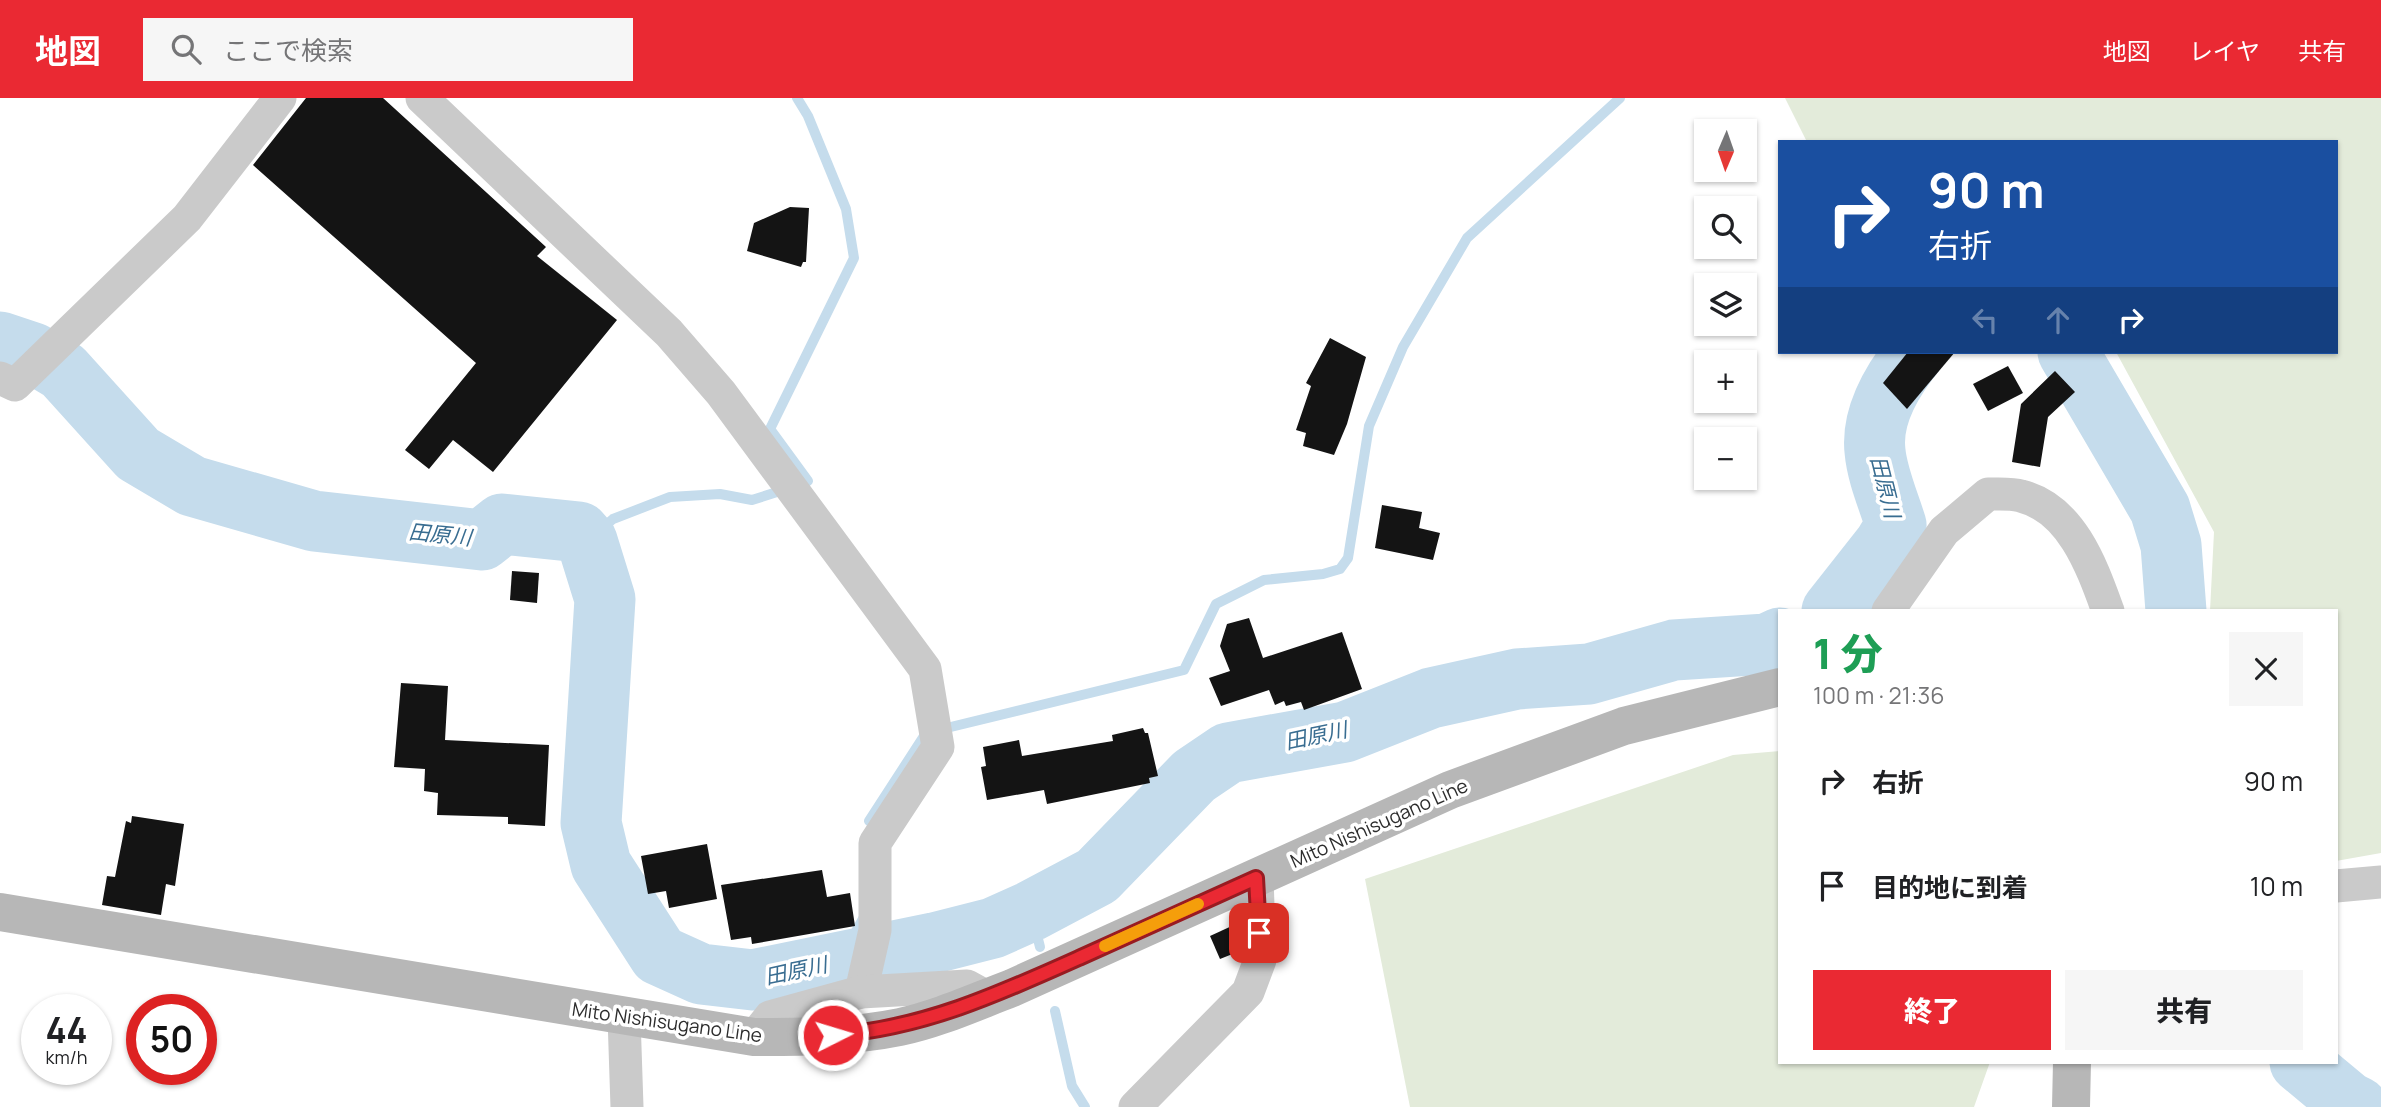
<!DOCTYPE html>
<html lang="ja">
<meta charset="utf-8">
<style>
:root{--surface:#fff;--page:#f6f6f6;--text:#202124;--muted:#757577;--accent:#ea2933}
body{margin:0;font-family:Manrope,"Noto Sans JP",sans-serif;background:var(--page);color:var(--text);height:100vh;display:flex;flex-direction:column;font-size:26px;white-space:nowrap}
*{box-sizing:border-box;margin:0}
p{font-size:23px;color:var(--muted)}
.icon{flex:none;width:38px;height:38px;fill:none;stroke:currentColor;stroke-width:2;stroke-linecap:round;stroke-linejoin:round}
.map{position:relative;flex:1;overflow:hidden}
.sheet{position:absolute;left:1778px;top:511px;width:560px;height:455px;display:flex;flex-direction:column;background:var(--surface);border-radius:0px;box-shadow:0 2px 5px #0004}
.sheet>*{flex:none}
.banner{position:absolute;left:1778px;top:42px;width:560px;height:214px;border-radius:0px;box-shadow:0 2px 5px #0004;background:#1a4fa0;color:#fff;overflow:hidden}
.needle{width:46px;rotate:182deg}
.fabs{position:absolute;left:1694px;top:21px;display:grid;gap:14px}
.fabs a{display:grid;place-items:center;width:63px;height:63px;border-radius:0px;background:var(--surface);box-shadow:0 2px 5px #0004;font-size:35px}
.speed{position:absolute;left:21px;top:896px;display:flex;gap:14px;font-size:35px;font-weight:700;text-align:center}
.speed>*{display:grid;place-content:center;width:91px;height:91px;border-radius:50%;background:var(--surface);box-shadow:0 2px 5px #0004;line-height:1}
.speed small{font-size:18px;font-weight:400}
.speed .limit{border:10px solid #d22;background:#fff;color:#111}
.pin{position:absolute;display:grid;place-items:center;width:60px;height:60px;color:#fff;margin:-30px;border-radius:14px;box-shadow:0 4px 10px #0006}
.me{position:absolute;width:77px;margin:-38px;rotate:85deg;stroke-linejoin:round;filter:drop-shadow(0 0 5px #0008)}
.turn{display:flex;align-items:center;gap:24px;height:147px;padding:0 35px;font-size:32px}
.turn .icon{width:91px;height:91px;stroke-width:2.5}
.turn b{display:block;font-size:49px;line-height:60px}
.lanes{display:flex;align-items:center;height:66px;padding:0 35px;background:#0003;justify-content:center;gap:35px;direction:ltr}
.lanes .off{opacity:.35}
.round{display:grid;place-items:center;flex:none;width:74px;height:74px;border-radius:0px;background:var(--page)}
.head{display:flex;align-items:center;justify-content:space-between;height:119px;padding:0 35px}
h1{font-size:42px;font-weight:800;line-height:52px;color:#1e9e55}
.action{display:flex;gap:14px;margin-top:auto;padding:14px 35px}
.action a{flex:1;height:80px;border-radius:0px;background:var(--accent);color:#fff;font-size:28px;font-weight:800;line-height:80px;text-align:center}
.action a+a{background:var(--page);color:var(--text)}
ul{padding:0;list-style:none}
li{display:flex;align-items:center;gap:21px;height:105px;padding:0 35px}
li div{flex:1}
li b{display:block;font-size:26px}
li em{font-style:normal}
header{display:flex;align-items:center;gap:42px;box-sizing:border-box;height:98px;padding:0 35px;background:var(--accent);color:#fff}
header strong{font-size:33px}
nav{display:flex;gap:38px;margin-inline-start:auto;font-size:24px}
.search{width:490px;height:63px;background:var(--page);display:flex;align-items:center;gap:18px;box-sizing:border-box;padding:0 24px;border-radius:0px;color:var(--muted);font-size:26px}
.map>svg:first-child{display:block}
</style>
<header>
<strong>地図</strong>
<div class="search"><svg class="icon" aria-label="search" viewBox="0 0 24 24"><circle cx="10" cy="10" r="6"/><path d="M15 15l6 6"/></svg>ここで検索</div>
<nav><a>地図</a><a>レイヤ</a><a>共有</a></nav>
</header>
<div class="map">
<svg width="2381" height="1009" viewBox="0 0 2381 1009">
<rect width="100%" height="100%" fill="#fff"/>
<g fill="#e3ebda">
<path d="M 1785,0 L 2381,0 L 2381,755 L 2336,763 L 2336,513 L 2210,513 L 2214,434 L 2116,254 L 2336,254 L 2336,44 L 1807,44 Z"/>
<path d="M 1780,653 L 1780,964 L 1990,964 L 1974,1009 L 1410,1009 L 1365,781 L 1733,657 Z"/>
</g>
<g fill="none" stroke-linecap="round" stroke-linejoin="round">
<g stroke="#c5dcec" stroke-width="10">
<path d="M 797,0 L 808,18 L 846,111 L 854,160 L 770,331 L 808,383 L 802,386"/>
<path d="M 0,244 L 99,332 L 138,356"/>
<path d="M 587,443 L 613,421 L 670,399 L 720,396 L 752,402 L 777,394"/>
<path d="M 869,723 L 926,635 L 1184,572 L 1216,506 L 1264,482 L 1323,476 L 1340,471 L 1348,460 L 1369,328 L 1403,249 L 1467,140 L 1620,0"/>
<path d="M 1031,813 L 1040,849"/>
<path d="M 839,864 L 864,819"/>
<path d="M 1055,913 L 1072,988 L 1085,1009"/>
</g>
<g stroke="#c5dcec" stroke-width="61">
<path d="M 0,244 L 33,255 L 63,273 L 138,356 L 192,388 L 314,423 L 482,442 L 502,426 L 579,434 L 587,443 L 605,501 L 591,725 L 601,767 L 659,857 L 701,876 L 753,882 L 934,845 L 993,830 L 1031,813 L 1097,778 L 1194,678 L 1228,655 L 1345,634 L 1431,600 L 1517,581 L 1589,576 L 1674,552 L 1767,546 L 1780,540"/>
<path d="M 2068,254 L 2160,411 L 2171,447 L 2176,513"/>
<path d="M 1832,513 L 1884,447 L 1896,427 C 1889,404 1877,377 1875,353 C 1871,317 1894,280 1915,254"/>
<path d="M 2300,964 L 2348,1004 L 2358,1009"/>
</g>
</g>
<g fill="#141414">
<path d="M 306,0 L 383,0 L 546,149 L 537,158 L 617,222 L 493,374 L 453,342 L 429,371 L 405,352 L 476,265 L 253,67 Z"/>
<path d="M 790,109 L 809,110 L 806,164 L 803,164 L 801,169 L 747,153 L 754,125 Z"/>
<path d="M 1330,240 L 1366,259 L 1347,326 L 1334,357 L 1303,348 L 1306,335 L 1296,332 L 1311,288 L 1306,285 Z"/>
<path d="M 1908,254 L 1955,254 L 1907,311 L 1883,285 Z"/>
<path d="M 2008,268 L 2023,295 L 1988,313 L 1973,286 Z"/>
<path d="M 2055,273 L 2075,294 L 2048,319 L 2040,369 L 2012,364 L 2021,306 Z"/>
<path d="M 1382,407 L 1422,414 L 1419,430 L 1440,435 L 1433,462 L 1375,450 Z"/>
<path d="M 512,473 L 539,475 L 537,505 L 510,502 Z"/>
<path d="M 1249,520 L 1263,560 L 1342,534 L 1362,591 L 1304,612 L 1301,604 L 1286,608 L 1284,603 L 1275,607 L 1269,592 L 1221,608 L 1209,580 L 1230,573 L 1220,548 L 1227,526 Z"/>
<path d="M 401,585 L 448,588 L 445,642 L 549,647 L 545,728 L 508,726 L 508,719 L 437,717 L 438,695 L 424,693 L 425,671 L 394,669 Z"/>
<path d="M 1143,630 L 1145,635 L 1148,635 L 1158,678 L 1149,680 L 1150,685 L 1047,706 L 1044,692 L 987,702 L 981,669 L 986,668 L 983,649 L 1019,642 L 1022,658 L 1113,643 L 1112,637 Z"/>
<path d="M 132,718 L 184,726 L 175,788 L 166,786 L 161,817 L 102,807 L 107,778 L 115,779 L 126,723 L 131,725 Z"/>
<path d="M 707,746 L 717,801 L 669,810 L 666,793 L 648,796 L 641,758 Z"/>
<path d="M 822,772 L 827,799 L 850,795 L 855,828 L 752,846 L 751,839 L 731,842 L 721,787 Z"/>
<path d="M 1234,827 L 1240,841 L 1240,853 L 1220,861 L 1210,838 Z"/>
</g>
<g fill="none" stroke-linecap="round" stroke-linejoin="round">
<g stroke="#cacaca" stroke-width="33">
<path d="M 422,0 L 669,235 L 721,295 L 925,571 L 938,649 L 875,745 L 875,832 L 861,894"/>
<path d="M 0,280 L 15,287 L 187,120 L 280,0"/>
<path d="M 1888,513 L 1944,433 L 1988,396 C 1999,396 2011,395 2021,398 C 2072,411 2092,469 2108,513"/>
<path d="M 2336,788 L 2381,784"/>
<path d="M 624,919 L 627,1009"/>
<path d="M 754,939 L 770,919 L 861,894 L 967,888 L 987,899"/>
<path d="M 1135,1009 L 1248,894 L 1260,862 L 1257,780"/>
</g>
<g stroke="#b7b7b7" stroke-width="38">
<path d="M 0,814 L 754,939 C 802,939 851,939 900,929 C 938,921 975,904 1012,890 L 1450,692 L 1624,628 L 1780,589"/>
<path d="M 2071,1009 L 2072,964"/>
</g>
</g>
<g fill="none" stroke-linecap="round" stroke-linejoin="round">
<defs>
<path id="route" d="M 833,937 C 922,931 1001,895 1081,859 C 1140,832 1198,806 1256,780 L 1259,835"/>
</defs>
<use href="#route" stroke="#981b21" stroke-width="18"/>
<use href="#route" stroke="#ea2933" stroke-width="12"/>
<path stroke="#f59e0b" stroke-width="12" d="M 1105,848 L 1198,806"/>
</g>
<g text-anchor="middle" stroke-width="7" stroke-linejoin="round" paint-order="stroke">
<g font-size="19" fill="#2d2d2d" stroke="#fff">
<text transform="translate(1379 725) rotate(-24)" y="7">Mito Nishisugano Line</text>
<text transform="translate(667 924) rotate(8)" y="7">Mito Nishisugano Line</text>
</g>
<g font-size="21" font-style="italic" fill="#396d91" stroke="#fff">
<text transform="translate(1885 389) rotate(76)" y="7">田原川</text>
<text transform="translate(440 437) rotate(6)" y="7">田原川</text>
<text transform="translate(1316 638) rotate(-12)" y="7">田原川</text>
<text transform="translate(796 873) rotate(-12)" y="7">田原川</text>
</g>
</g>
</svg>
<div class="fabs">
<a><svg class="needle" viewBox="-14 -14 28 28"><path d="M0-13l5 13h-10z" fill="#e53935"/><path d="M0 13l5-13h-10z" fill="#757577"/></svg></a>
<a><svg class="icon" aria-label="search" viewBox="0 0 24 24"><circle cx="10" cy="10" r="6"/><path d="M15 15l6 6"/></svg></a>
<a><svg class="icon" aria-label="layers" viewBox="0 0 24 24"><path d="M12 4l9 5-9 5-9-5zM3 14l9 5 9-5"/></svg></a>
<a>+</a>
<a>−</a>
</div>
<div class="speed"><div>44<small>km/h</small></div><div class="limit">50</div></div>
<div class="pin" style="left:1259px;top:835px;background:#d93025"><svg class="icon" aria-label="arrive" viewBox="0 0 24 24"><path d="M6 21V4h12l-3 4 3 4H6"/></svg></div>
<svg class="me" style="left:833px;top:937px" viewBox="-20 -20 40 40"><circle r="17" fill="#ea2933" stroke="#fff" stroke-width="3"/><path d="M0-11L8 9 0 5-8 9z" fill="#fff"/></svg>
<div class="banner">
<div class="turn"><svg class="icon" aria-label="right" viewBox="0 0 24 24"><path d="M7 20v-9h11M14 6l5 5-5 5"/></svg><div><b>90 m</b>右折</div></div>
<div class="lanes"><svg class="icon off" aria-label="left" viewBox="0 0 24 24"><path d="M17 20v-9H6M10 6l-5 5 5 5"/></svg><svg class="icon off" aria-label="ahead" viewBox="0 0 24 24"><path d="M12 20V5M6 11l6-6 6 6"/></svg><svg class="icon" aria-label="right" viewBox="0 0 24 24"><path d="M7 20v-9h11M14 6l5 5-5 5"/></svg></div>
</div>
<section class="sheet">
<div class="head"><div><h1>1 分</h1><p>100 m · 21:36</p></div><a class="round"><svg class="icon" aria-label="close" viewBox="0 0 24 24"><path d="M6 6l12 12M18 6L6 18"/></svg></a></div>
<ul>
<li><svg class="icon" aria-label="right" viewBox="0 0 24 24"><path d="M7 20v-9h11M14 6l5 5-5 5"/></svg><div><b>右折</b></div><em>90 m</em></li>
<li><svg class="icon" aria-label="arrive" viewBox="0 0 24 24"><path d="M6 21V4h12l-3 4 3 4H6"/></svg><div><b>目的地に到着</b></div><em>10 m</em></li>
</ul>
<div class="action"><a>終了</a><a>共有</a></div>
</section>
</div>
